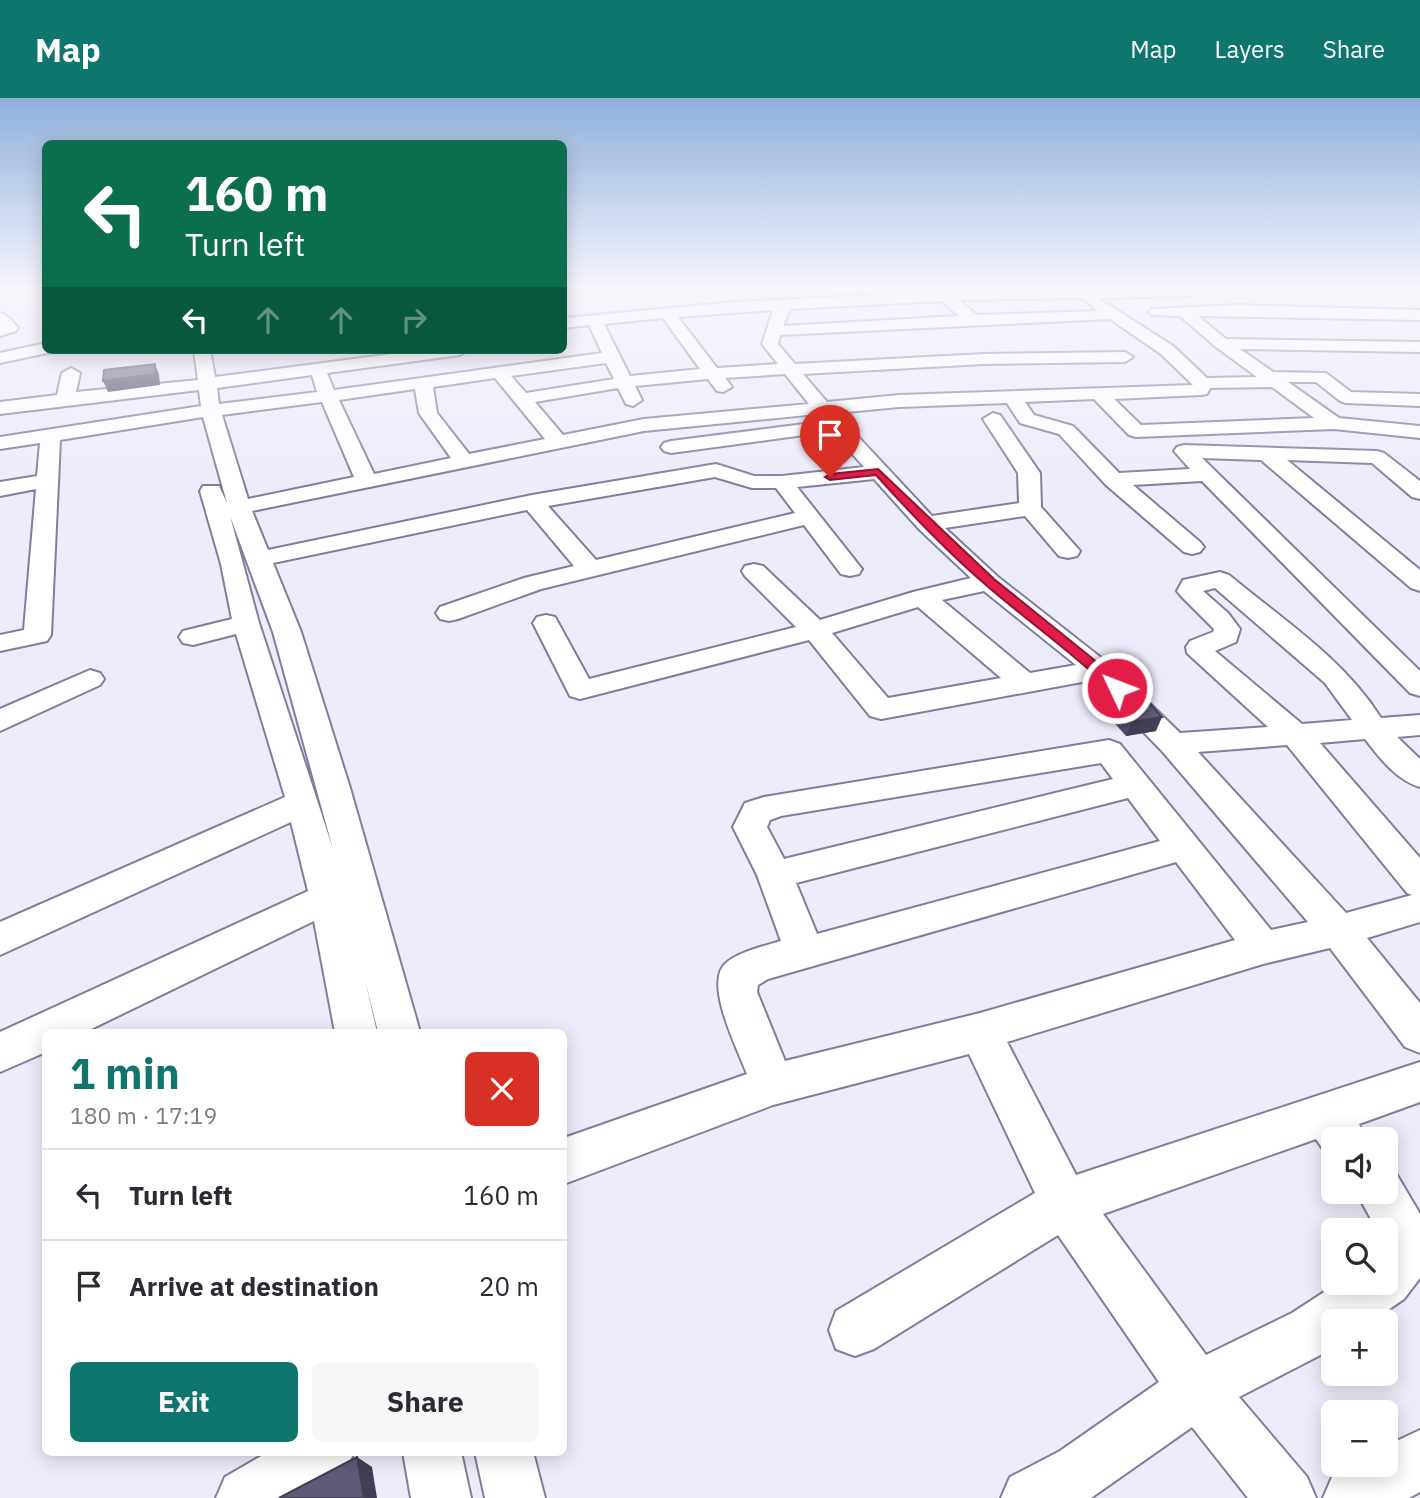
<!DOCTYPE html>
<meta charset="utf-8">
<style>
:root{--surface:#fff;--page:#f7f7f7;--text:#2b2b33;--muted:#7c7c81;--line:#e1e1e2;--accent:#0f766e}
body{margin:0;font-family:"IBM Plex Sans",sans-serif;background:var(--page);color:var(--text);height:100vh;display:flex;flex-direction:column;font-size:26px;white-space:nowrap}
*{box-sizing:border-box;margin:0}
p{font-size:23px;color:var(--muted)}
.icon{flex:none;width:38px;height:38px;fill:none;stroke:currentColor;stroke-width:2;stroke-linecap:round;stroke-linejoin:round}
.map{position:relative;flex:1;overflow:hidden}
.sheet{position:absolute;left:42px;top:931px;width:525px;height:427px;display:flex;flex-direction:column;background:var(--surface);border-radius:10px;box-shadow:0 4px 18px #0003}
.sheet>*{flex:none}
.guide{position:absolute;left:42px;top:42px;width:525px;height:214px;border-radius:10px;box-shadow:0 4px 18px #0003;background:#0b6e4f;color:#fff;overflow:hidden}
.controls{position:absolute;left:1321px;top:1029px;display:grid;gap:14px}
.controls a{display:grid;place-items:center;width:77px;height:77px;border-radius:10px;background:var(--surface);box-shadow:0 4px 18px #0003;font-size:35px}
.pin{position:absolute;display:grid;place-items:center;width:60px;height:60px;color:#fff;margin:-72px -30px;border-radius:50% 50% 50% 0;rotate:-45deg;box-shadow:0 0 7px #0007}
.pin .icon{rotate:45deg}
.me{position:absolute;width:77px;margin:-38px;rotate:313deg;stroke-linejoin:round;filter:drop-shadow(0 0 5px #0008)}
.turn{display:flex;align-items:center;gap:24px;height:147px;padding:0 28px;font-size:32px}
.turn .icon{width:91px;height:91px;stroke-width:2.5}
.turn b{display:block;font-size:49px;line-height:60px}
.lanes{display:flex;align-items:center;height:66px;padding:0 28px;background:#0003;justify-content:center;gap:35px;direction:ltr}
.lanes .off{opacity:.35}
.round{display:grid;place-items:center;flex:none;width:74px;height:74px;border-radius:10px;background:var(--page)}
.headline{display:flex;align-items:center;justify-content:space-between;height:119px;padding:0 28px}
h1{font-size:42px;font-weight:700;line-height:52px;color:var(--accent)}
.primary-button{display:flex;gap:14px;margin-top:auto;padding:14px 28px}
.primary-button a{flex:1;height:80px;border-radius:10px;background:var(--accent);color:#fff;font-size:28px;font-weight:700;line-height:80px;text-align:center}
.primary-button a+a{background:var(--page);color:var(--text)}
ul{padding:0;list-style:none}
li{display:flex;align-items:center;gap:21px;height:91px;padding:0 28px;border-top:2px solid var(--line)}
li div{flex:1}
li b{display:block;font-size:26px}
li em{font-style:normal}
header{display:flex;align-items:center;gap:42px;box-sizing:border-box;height:98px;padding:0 35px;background:var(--accent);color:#fff}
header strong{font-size:33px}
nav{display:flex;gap:38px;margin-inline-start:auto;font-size:24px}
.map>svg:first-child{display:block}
</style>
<header>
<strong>Map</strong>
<nav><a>Map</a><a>Layers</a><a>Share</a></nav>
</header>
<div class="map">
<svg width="1420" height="1400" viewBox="0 0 1420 1400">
<rect width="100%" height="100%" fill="#edecfa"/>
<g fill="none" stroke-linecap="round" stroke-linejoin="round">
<defs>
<g id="minor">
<path d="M 932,192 L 1193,192 L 1192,197 L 1187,198 L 1098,200 L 1173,248 L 1207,280 L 1257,279 L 1216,249 L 1180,218 L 1152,217 L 1149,214 L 1152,211 L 1236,207 L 1420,212 L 1420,222 L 1198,218 L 1226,241 L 1420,244 L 1420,254 L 1240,251 L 1273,274 L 1326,275 L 1351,294 L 1420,296 L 1420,308 L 1346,305 L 1340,303 L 1316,284 L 1288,284 L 1339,320 L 1420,328 L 1420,340 L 1334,331 L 1136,339 L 1129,337 L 1094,301 L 1025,304 L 1034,317 L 1073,328 L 1119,375 L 1190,371 L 1174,353 L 1177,349 L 1184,347 L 1377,353 L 1384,355 L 1420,383 L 1420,401 L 1412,399 L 1372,365 L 1287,362 L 1420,472 L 1420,493 L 1411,490 L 1261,362 L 1202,360 L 1420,573 L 1420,598 L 1410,595 L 1202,383 L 1133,387 L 1200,444 L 1204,449 L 1200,454 L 1192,456 L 1184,454 L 1106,387 L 1059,336 L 1020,325 L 1007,305 L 899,309 L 836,315 L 932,418 L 1019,405 L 1018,375 L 983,321 L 993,315 L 1000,317 L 1040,375 L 1041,409 L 1080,453 L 1077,458 L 1068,460 L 1059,458 L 1025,418 L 945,430 L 998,479 L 1109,566 L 1180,635 L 1268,629 L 1187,555 L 1186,549 L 1190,543 L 1213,534 L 1214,531 L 1181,498 L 1177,493 L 1183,482 L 1220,474 L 1229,477 C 1282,521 1344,561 1381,620 L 1420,617 L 1420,637 L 1397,639 L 1420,661 L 1420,689 C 1396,682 1380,660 1365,641 L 1320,645 L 1420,760 L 1420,824 L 1367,840 L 1420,905 L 1420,955 L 1405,949 L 1330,850 L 1263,866 L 1007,944 L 1076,1077 L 1420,964 L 1420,1004 L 1359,1026 L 1366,1041 L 1334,1041 L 1334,1060 L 1327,1057 L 1316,1041 L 1103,1116 L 1206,1257 L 1292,1215 L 1338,1185 L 1386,1185 L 1386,1132 L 1377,1132 L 1356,1094 L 1386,1094 L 1386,1073 L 1397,1077 L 1420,1116 L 1420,1180 L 1404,1201 L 1372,1223 L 1334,1223 L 1334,1250 L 1239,1299 L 1307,1379 L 1316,1400 L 1248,1400 L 1192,1329 L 1091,1400 L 1001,1400 L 1010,1379 L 1060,1353 L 1159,1284 L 1058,1137 L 874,1251 L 855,1258 L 836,1251 L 829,1232 L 836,1213 L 1035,1095 L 969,956 L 773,1007 L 564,1086 L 564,1040 L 747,976 C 738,952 704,886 725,866 C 738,854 764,848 781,843 L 757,777 L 733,729 L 745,705 L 764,699 L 1109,642 L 1120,646 L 1271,832 L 1308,824 L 1162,653 L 1093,582 L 881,621 L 870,618 L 809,542 L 580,601 L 570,598 L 533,525 L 537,519 L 546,517 L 555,519 L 589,581 L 796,529 L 745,478 L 742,473 L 745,468 L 754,466 L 763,468 L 820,522 L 913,494 L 971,480 L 919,431 L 874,381 L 797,389 L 862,471 L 859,476 L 850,478 L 841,476 L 804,427 L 541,491 L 458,521 L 449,523 L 440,521 L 436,515 L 440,509 L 524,480 L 574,468 L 527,412 L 273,465 L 301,534 L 350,690 L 420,934 L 378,934 L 365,882 L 377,934 L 335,934 L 314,823 L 85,934 L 46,934 L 46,954 L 0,974 L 0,934 L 308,793 L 291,724 L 0,857 L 0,824 L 285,699 L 236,536 L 193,547 L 183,545 L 179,539 L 183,533 L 232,521 L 221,466 L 200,393 L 203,388 L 219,388 L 227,405 L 203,319 L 60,342 L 51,537 L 47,543 L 0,553 L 0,537 L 24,532 L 36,391 L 0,398 L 0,384 L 37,378 L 40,345 L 0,351 L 0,339 L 201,308 L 199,292 L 0,316 L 0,304 L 57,297 L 62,275 L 71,270 L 80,275 L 76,294 L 198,282 L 194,252 L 210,252 L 215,279 L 422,252 L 468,252 L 460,257 L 327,275 L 334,292 L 602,255 L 589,227 L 564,230 L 564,220 L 735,204 L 933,194 ZM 1083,200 L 1098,213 L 977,217 L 959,202 ZM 942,203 L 959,218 L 783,228 L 790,211 ZM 773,212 L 762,246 L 778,266 L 717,270 L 678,219 ZM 663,220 L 700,271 L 630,278 L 604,226 ZM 1110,221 L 1161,256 L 1193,287 L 899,297 L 827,304 L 803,276 L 984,266 L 1125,264 L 1133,259 L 1125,254 L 984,256 L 795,266 L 778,246 L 780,237 ZM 606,265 L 614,281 L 526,295 L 511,278 ZM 785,276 L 809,306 L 644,321 L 563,337 L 535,304 L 618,290 L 626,306 L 633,308 L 642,302 L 635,288 L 708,281 L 717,293 L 723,294 L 732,289 L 725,280 ZM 312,277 L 317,294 L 219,306 L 217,290 ZM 495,280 L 545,341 L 469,356 L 437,315 L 433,289 ZM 1272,289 L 1314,320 L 1141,327 L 1114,301 L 1201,297 L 1207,296 L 1210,290 ZM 415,291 L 419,315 L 451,360 L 374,376 L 339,302 ZM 322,304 L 354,379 L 248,401 L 222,317 ZM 817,316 L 864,369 L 782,378 L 754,378 L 716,366 L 532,397 L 268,452 L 252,413 L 644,333 ZM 715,379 L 752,390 L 776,390 L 795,415 L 596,462 L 548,408 ZM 230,418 L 273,534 L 333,751 L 259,525 ZM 1215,490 L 1325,585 L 1352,622 L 1302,626 L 1215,553 L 1236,544 L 1240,531 L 1228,515 L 1203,493 ZM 984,493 L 1076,567 L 1030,575 L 942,502 ZM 918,509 L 1001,580 L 888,600 L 832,535 ZM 1287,647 L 1407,795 L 1412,797 L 1346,815 L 1198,654 ZM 1101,665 L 1113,681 L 784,761 L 767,729 L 770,722 L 781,718 ZM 1128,700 L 1160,743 L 817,836 L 796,785 ZM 1176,764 L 1235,842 L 980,915 L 785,963 L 757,894 L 758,887 L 768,881 Z"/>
<path d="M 0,215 C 8,217 13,224 18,230 L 16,233 L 0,238 Z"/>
<path d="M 46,245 L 46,252 L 52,254 L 0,265 L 0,255 Z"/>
<path d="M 812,325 L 819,327 L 822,331 L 819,335 L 671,355 L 664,353 L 661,349 L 664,345 L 671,343 Z"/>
<path d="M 90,572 L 100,575 L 104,581 L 100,587 L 0,633 L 0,611 Z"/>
<path d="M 1420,1332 L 1420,1394 L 1409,1400 L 1323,1400 L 1332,1379 L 1354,1367 L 1386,1367 L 1386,1348 Z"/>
<path d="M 268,1354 L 354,1354 L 345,1374 L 302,1400 L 216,1400 L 225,1379 Z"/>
<path d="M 403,1354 L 461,1354 L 471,1400 L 411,1400 Z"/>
<path d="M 475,1354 L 533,1354 L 545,1400 L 485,1400 Z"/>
</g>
</defs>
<use href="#minor" stroke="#817d9d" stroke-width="4"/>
<use href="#minor" fill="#fff" fill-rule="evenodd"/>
</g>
<path fill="#514d67" d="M 1116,606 L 1156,633 L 1126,638 L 1110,620 Z"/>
<g fill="#423f54">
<path d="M 155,266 L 159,276 L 160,287 L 108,294 L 103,283 Z"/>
<path d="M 1162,619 L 1156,633 L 1126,638 L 1132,624 Z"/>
<path d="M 357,1359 L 372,1369 L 377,1400 L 364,1400 Z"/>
</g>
<g fill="#5e5a78" stroke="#423f54" stroke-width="2">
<path d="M 155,266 L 155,276 L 103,283 L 104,272 Z"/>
<path d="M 1146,601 L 1162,619 L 1132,624 L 1116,606 Z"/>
<path d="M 357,1359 L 364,1400 L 279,1400 Z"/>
</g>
<linearGradient id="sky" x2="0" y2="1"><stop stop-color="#8fafda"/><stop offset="0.49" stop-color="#f7f6fd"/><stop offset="1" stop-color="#f7f6fd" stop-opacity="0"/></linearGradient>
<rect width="1420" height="388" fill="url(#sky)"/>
<path fill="#e11d48" stroke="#92132f" stroke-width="2" d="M 878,371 L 994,481 L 1103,569 L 1122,587 L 1122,593 L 1112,593 C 1073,554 1027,523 986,487 C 946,453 911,416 876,377 L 830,382 L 825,379 L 830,376 Z"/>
</svg>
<div class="controls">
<a><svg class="icon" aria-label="sound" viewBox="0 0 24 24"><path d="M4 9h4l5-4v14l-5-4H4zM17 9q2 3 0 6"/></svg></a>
<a><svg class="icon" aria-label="search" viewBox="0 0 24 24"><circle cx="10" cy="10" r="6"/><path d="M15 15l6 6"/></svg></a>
<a>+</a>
<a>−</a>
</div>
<div class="pin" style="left:830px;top:379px;background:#d93025"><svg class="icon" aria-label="arrive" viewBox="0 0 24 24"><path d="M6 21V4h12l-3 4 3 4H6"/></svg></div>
<svg class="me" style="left:1117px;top:590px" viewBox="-20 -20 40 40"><circle r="17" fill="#e11d48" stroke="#fff" stroke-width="3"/><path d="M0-11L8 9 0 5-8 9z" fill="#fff"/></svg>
<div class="guide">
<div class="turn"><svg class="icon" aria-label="left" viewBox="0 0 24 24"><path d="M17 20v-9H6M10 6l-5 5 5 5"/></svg><div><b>160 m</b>Turn left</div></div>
<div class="lanes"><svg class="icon" aria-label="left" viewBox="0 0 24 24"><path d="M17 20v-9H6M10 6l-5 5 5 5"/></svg><svg class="icon off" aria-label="ahead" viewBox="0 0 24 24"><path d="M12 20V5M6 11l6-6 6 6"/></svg><svg class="icon off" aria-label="ahead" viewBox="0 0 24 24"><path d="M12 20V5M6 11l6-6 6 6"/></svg><svg class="icon off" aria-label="right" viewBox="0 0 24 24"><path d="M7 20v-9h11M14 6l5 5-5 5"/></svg></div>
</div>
<section class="sheet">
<div class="headline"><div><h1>1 min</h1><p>180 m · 17:19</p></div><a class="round" style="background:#d93025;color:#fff"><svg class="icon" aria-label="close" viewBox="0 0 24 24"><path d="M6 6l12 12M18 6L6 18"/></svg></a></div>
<ul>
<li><svg class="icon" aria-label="left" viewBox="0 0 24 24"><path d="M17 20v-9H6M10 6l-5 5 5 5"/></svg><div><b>Turn left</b></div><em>160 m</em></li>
<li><svg class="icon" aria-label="arrive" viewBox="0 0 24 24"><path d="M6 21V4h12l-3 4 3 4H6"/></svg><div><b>Arrive at destination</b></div><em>20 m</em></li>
</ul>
<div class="primary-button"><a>Exit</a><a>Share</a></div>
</section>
</div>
